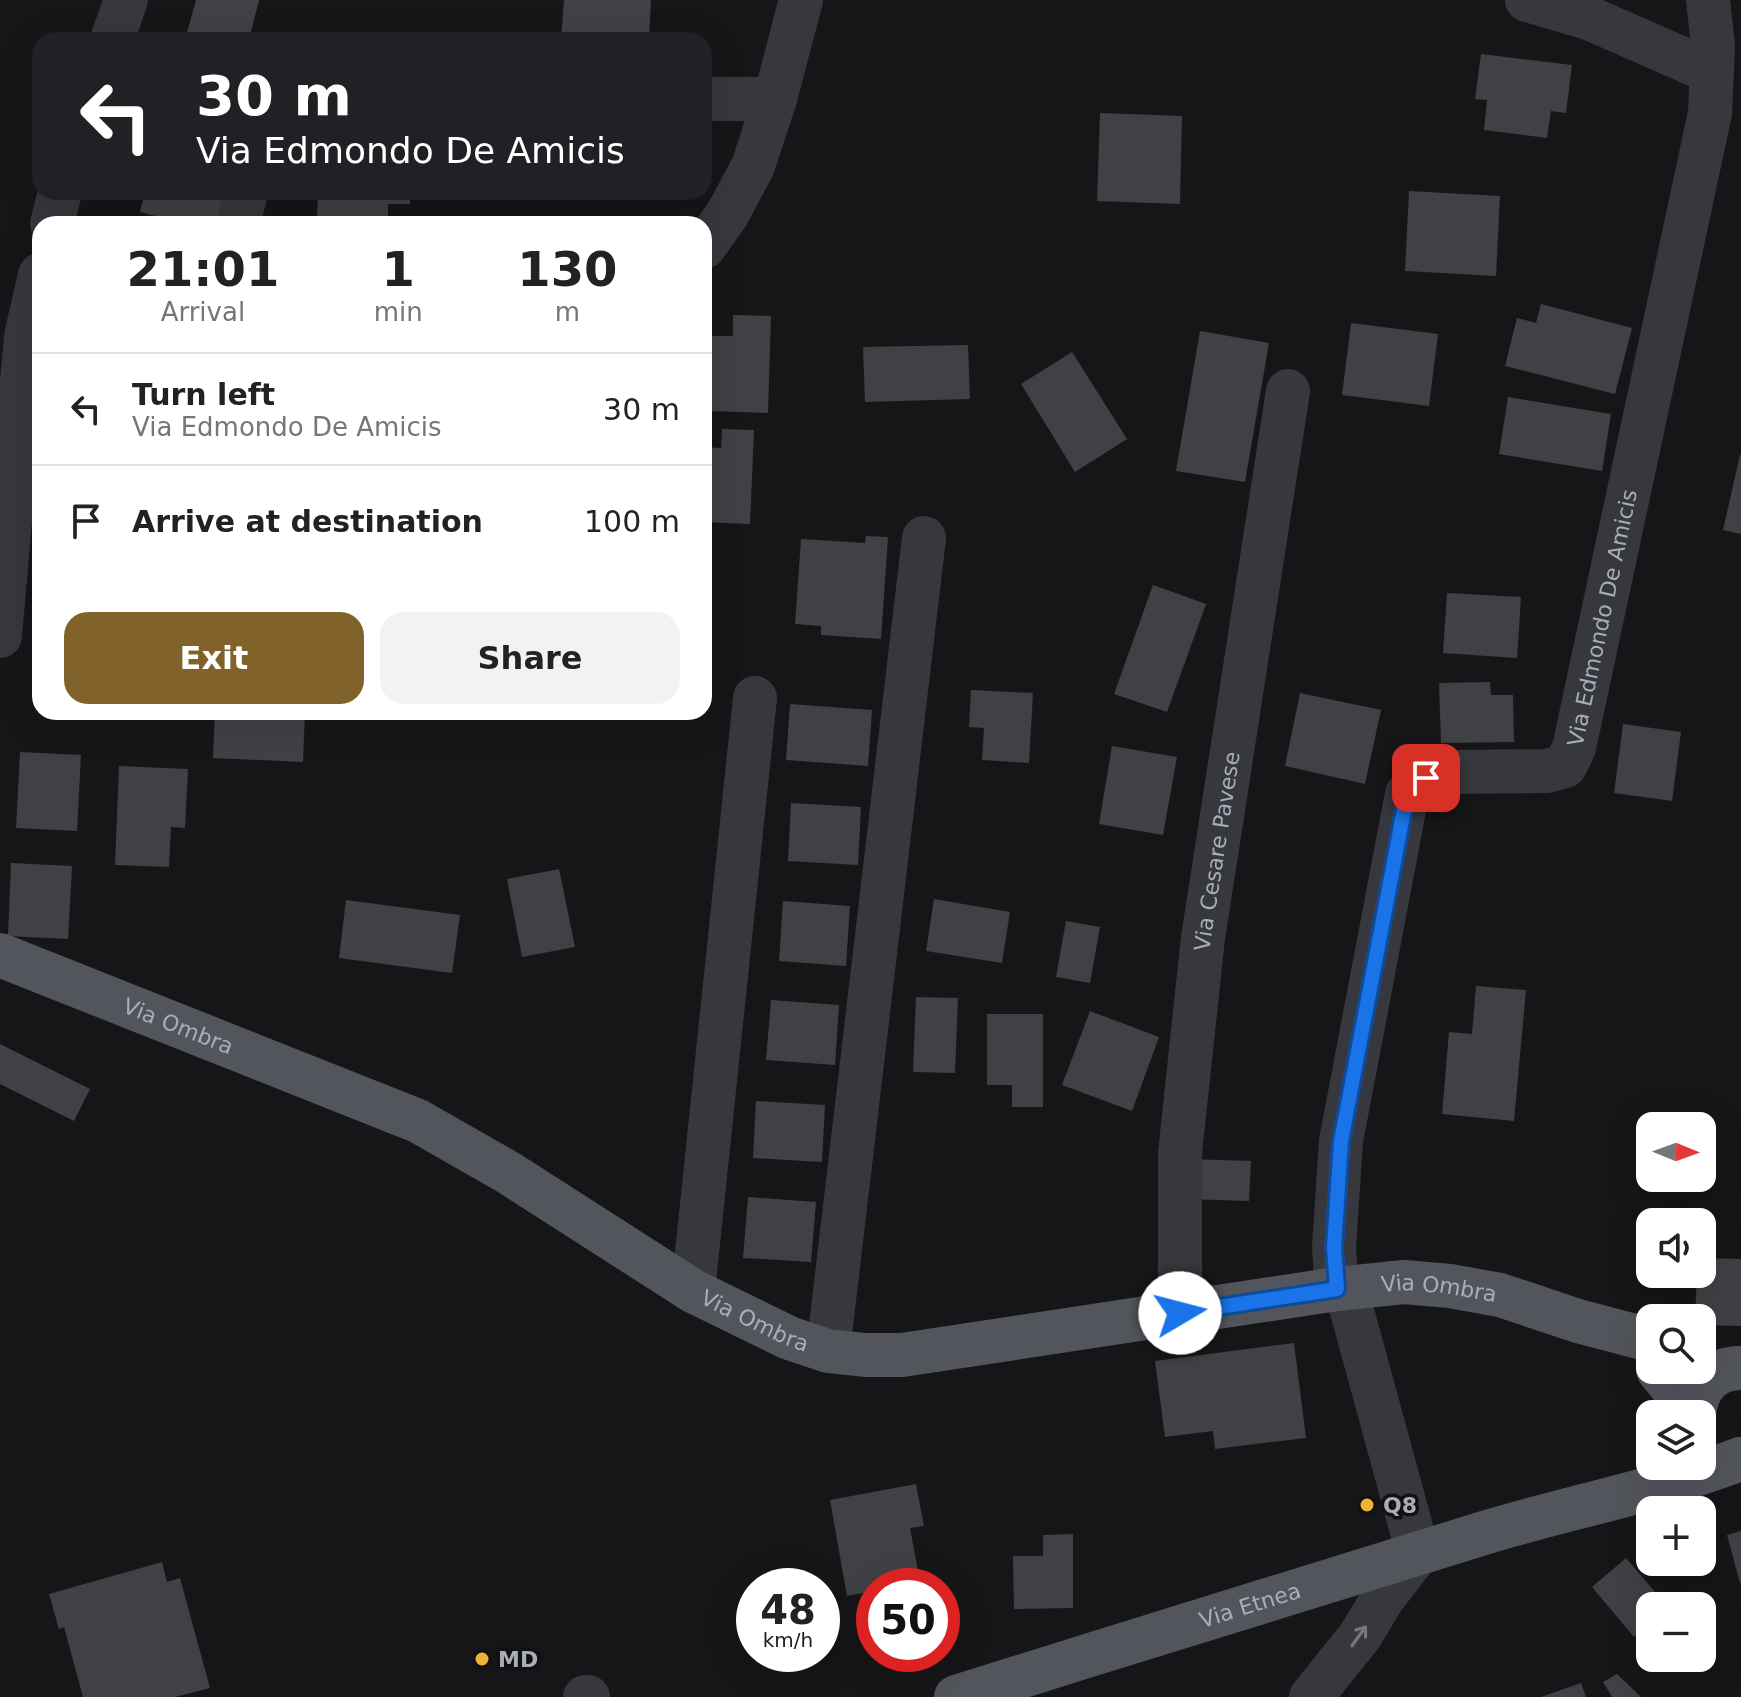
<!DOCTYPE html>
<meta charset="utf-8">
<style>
:root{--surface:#fff;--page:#f2f2f2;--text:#222;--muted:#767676;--line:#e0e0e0;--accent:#80622a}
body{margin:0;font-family:"DejaVu Sans",sans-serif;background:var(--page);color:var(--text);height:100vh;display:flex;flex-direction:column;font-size:30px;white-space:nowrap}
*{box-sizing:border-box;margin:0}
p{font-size:26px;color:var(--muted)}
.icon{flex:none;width:44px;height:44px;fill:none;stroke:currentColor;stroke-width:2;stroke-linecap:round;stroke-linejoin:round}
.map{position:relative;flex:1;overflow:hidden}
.side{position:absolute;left:32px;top:216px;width:680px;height:504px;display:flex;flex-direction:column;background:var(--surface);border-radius:24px;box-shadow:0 8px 32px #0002}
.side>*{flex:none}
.banner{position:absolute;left:32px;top:32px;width:680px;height:168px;border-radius:24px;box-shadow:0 8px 32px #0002;background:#202124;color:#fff;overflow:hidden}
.needle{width:52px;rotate:91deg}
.controls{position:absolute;left:1636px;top:1112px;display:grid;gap:16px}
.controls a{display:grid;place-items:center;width:80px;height:80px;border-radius:16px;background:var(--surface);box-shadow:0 8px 32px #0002;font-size:40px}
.speed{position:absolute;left:736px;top:1568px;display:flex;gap:16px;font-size:40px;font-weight:700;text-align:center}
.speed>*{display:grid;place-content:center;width:104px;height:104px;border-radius:50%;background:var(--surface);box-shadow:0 8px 32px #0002;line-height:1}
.speed small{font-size:20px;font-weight:400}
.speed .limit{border:12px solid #d22;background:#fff;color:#111}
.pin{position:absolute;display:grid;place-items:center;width:68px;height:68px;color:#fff;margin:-34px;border-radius:16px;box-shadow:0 4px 12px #0006}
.me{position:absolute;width:88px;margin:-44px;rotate:82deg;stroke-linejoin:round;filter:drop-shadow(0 0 6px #0008)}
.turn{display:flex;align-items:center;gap:28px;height:168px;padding:0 32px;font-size:36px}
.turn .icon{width:104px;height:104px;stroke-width:2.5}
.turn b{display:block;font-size:56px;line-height:68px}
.eta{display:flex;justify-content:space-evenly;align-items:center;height:136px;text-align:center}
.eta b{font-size:48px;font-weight:600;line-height:56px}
.action{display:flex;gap:16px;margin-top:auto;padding:16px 32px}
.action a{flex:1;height:92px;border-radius:24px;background:var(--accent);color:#fff;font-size:32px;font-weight:600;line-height:92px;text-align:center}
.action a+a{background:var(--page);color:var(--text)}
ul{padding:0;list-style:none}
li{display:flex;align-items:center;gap:24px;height:112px;padding:0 32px;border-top:2px solid var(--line)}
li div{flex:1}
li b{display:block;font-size:30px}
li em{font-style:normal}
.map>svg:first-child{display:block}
</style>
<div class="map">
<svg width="1741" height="1697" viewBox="0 0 1741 1697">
<rect width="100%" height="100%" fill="#161618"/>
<g fill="#404145">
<path d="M 196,0 L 259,0 L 249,40 L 185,40 Z"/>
<path d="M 564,0 L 651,0 L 649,40 L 561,40 Z"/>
<path d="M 1481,54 L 1572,65 L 1566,113 L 1551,111 L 1547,138 L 1484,130 L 1487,100 L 1475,99 Z"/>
<path d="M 1100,113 L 1182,116 L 1180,204 L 1097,201 Z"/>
<path d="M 1409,191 L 1500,196 L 1496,276 L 1405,271 Z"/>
<path d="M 145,192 L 225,192 L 217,224 L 186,224 L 140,212 Z"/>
<path d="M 318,192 L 410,192 L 410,204 L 388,204 L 388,221 L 317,219 Z"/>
<path d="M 1541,304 L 1632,328 L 1615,394 L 1505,366 L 1517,318 L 1536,323 Z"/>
<path d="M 733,315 L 771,316 L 768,413 L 708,411 L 711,336 L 733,336 Z"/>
<path d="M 1351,323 L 1438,334 L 1429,406 L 1342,395 Z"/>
<path d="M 1200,331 L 1269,343 L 1245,482 L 1176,471 Z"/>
<path d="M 968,345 L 970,399 L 865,402 L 863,347 Z"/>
<path d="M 1072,352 L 1127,439 L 1075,472 L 1021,384 Z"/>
<path d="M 1508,397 L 1611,414 L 1602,471 L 1499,454 Z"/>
<path d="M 722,429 L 754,430 L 750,524 L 704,522 L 704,447 L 721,448 Z"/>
<path d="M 1740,455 L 1741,455 L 1741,534 L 1723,530 Z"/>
<path d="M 866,536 L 888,537 L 881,639 L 821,635 L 821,626 L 795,624 L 801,539 L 865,543 Z"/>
<path d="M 1153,585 L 1206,604 L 1167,712 L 1114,694 Z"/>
<path d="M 1447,593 L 1521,597 L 1517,658 L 1443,653 Z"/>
<path d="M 1490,682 L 1491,695 L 1513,695 L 1514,742 L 1441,743 L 1439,683 Z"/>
<path d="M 971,690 L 1033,693 L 1029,763 L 982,760 L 984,728 L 969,727 Z"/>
<path d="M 1300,693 L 1381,710 L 1365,784 L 1285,766 Z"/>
<path d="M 790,704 L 872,710 L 868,766 L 786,760 Z"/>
<path d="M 54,712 L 101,712 L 101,720 L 53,718 Z"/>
<path d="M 215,712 L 305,712 L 303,762 L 213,758 Z"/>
<path d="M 1623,724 L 1681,732 L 1672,801 L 1614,793 Z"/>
<path d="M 1112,746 L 1177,757 L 1163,835 L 1099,824 Z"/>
<path d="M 20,752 L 81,755 L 77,831 L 16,828 Z"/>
<path d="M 119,766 L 188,769 L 185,828 L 171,827 L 169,867 L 115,865 Z"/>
<path d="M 791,803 L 861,807 L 858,865 L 788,861 Z"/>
<path d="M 11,863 L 72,866 L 68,939 L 8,936 Z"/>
<path d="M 559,869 L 575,947 L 522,957 L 507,879 Z"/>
<path d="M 934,899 L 1010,912 L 1002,963 L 926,951 Z"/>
<path d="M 346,900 L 460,915 L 452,973 L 339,958 Z"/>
<path d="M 783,901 L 850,906 L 846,966 L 779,961 Z"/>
<path d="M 1066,921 L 1100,927 L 1090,983 L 1056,977 Z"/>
<path d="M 1476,986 L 1526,990 L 1514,1121 L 1442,1114 L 1449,1032 L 1472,1034 Z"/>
<path d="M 916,997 L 958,998 L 955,1073 L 913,1072 Z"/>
<path d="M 771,1000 L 839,1005 L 835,1065 L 766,1060 Z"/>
<path d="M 1090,1011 L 1159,1037 L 1132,1111 L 1062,1085 Z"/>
<path d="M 987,1014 L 1043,1014 L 1043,1107 L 1012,1107 L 1012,1085 L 987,1085 Z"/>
<path d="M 0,1044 L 90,1089 L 74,1121 L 0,1084 Z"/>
<path d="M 756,1101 L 825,1105 L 822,1162 L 753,1158 Z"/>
<path d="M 1190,1159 L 1251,1161 L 1249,1201 L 1189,1199 Z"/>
<path d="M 748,1197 L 816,1202 L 811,1262 L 743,1258 Z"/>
<path d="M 1702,1258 L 1741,1259 L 1741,1326 L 1702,1325 L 1702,1318 L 1695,1318 L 1697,1274 L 1702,1274 Z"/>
<path d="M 1294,1343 L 1306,1438 L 1215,1449 L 1213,1431 L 1165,1437 L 1155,1361 Z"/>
<path d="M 916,1484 L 924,1526 L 910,1528 L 920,1582 L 901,1586 L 874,1586 L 874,1591 L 847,1596 L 830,1500 Z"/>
<path d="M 1741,1531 L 1741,1583 L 1740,1583 L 1727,1535 Z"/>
<path d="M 1073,1534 L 1073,1608 L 1014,1609 L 1013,1556 L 1043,1556 L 1043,1535 Z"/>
<path d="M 1626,1558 L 1667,1606 L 1650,1606 L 1650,1624 L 1634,1637 L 1592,1587 Z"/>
<path d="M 162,1562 L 167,1582 L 180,1578 L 210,1688 L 175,1697 L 83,1697 L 64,1627 L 59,1629 L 49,1594 Z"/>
<path d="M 1617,1674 L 1641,1697 L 1612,1697 L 1603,1682 Z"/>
<path d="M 1581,1683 L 1586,1697 L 1541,1697 Z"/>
</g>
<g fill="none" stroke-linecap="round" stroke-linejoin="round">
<g stroke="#37383d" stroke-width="44">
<path d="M 1527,0 L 1589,18 L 1712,72"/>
<path d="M 112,40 L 126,0"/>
<path d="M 704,99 L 775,99"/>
<path d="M 52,224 L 60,192"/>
<path d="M 238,224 L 246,192"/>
<path d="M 704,247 L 728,213 L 753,166 L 775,99 L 801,0"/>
<path d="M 0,636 L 26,336 L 40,275"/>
<path id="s1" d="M 1337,1289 L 1334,1247 L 1341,1141 L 1407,794 L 1426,778 L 1452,772 L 1547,771 L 1565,766 L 1574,748 L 1710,113 L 1713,45 L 1708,0"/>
<path d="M 693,1291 L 755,698"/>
<path id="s2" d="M 1180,1313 L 1180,1153 L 1203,938 L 1288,391"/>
<path d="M 828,1351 L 924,538"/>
<path d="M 585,1697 L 588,1697"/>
<path d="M 1311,1697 L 1360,1636 L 1383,1598 L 1418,1553 L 1346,1289"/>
</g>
<g stroke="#53555c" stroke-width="44">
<path id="s3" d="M 0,955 L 418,1121 L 509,1173 L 693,1291 L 789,1338 L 828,1351 L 865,1355 L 902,1355 L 1337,1289 L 1404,1282 L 1450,1286 L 1500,1295 L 1578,1321 L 1650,1340"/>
<path d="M 1658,1370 L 1694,1414"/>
<path d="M 1694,1414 C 1697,1387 1712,1368 1741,1368"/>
<path id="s4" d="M 956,1697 C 1132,1642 1308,1586 1484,1533 C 1569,1507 1657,1491 1740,1459"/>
</g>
</g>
<defs><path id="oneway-shaft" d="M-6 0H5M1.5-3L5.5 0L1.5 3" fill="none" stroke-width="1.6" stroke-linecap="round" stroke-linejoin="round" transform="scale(2)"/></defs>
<use stroke="#757881" href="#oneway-shaft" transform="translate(1359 1636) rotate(-54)"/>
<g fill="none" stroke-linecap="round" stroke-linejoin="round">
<defs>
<path id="route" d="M 1180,1313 L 1337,1289 L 1334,1247 L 1341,1141 L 1407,794 L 1426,778"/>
</defs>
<use href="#route" stroke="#114b97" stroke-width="20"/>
<use href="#route" stroke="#1a73e8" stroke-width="14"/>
</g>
<g fill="#f2b134" stroke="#111113" stroke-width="3">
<circle cx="1367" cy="1505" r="8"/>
<circle cx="482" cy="1659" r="8"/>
</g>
<g text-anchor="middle" stroke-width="7" stroke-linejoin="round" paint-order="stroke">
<g font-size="22" fill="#a8adb8" stroke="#111113">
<text dy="8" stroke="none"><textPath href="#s1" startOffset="820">Via Edmondo De Amicis</textPath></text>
<text dy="8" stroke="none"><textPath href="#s2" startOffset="464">Via Cesare Pavese</textPath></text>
<text dy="8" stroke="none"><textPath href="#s3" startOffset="192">Via Ombra</textPath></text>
<text dy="8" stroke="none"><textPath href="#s3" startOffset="1538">Via Ombra</textPath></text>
<text dy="8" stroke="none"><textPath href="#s3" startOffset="842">Via Ombra</textPath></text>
<text dy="8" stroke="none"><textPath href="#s4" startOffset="308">Via Etnea</textPath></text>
</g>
<g font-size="22" font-weight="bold" fill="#a8adb8" stroke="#111113" text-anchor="start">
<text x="1383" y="1513">Q8</text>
<text x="498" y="1667">MD</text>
</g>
</g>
</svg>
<div class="controls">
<a><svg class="needle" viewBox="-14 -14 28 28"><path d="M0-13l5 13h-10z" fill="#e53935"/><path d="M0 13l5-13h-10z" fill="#767676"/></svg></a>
<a><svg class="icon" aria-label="sound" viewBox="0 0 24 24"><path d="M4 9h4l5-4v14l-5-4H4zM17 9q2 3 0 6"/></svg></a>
<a><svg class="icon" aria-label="search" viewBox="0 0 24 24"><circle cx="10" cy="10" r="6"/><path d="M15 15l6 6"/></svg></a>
<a><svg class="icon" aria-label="layers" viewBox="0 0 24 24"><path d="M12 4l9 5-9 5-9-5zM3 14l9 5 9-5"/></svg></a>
<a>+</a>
<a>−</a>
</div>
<div class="speed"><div>48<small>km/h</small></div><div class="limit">50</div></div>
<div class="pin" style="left:1426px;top:778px;background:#d93025"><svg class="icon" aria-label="arrive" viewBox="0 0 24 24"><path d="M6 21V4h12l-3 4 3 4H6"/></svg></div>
<svg class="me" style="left:1180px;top:1313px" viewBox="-20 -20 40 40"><circle r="19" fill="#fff"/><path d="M0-13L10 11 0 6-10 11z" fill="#1a73e8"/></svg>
<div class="banner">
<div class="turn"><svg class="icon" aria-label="left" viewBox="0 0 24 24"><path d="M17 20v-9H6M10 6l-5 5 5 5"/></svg><div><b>30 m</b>Via Edmondo De Amicis</div></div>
</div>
<section class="side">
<div class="eta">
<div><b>21:01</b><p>Arrival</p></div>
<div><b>1</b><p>min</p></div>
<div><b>130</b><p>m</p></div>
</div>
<ul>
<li><svg class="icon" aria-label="left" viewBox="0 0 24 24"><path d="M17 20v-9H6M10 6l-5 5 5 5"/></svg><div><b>Turn left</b><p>Via Edmondo De Amicis</p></div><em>30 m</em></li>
<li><svg class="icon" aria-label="arrive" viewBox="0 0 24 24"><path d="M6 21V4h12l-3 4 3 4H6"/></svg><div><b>Arrive at destination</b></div><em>100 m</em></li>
</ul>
<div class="action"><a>Exit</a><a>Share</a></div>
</section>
</div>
